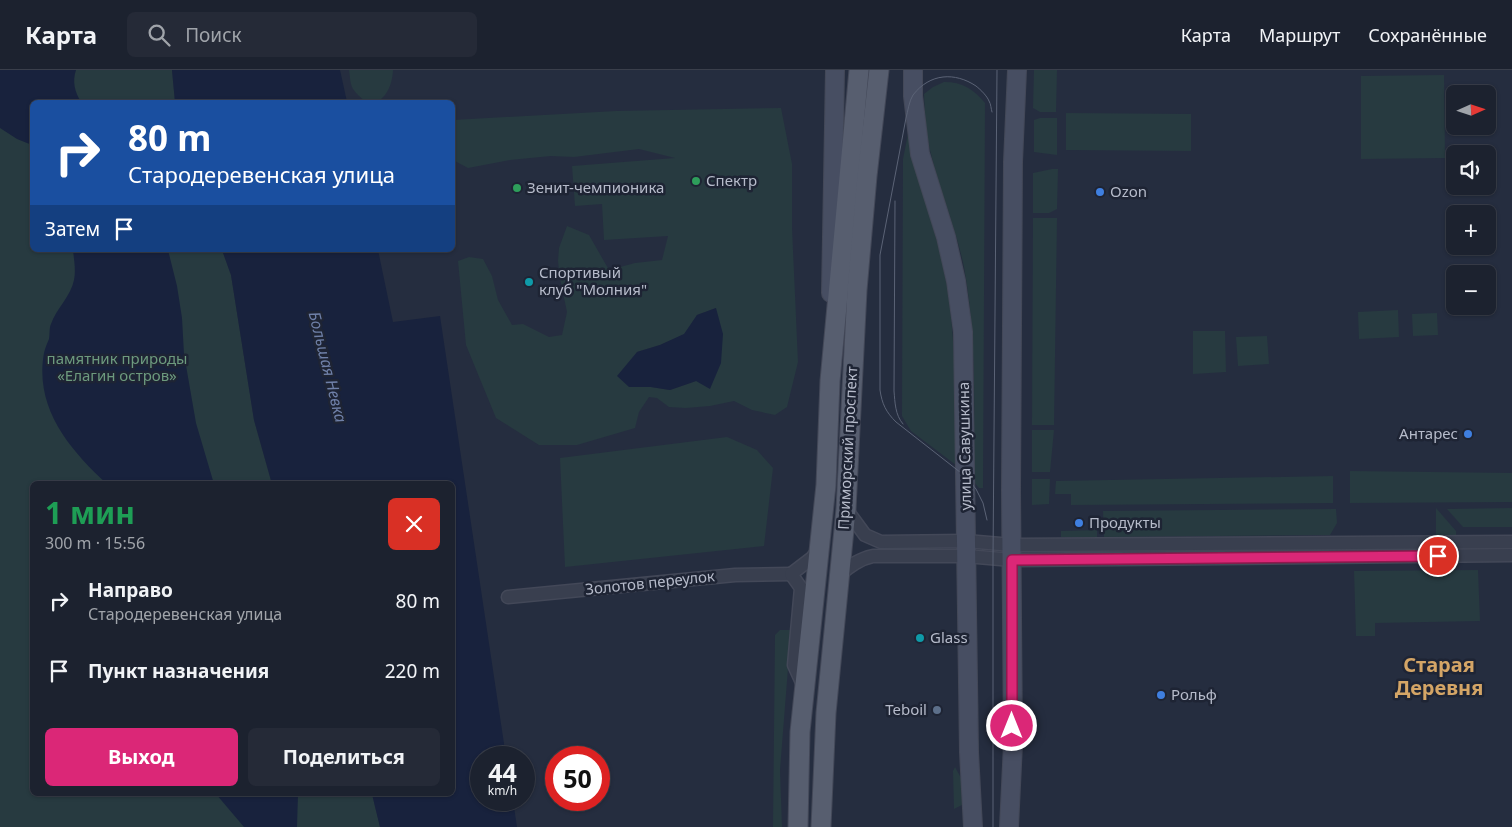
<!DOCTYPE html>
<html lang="ru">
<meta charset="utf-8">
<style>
:root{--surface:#1c222f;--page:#252a37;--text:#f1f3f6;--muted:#a0a4aa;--line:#3a3f4b;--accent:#db2777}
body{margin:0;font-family:"Noto Sans",sans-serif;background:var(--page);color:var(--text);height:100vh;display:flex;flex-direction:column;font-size:19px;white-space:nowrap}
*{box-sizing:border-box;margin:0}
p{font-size:16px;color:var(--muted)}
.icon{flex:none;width:28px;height:28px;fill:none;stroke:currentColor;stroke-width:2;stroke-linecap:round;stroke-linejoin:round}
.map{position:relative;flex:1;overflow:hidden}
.details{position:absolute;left:30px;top:411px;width:425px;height:315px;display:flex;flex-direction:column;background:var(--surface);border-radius:8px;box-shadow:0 1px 4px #0004,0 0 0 1px var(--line)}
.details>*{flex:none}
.top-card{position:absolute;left:30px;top:30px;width:425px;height:152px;border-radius:8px;box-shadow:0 1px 4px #0004,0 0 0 1px var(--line);background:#1a4fa0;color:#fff;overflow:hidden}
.needle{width:32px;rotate:87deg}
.tools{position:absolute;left:1446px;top:15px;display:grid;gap:10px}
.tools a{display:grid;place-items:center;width:50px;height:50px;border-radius:8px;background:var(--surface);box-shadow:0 1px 4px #0004,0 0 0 1px var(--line);font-size:25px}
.speed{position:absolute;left:470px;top:676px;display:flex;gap:10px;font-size:25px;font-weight:700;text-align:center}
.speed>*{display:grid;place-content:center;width:65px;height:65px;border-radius:50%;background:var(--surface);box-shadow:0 1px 4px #0004,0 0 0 1px var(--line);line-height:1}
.speed small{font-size:12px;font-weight:400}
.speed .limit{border:8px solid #d22;background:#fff;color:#111}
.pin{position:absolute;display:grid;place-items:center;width:42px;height:42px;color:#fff;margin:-21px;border:2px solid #fff;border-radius:50%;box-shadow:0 1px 5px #0007}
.me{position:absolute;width:55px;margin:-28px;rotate:0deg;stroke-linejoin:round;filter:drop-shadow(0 0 4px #0008)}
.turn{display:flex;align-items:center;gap:18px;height:105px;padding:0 15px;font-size:22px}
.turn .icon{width:65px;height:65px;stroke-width:2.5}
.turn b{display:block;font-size:35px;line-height:42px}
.then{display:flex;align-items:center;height:48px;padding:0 15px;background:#0003;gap:10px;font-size:19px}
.round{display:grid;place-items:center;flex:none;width:52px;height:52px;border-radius:8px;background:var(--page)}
.overview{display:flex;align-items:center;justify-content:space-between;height:85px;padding:0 15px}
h1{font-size:30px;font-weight:700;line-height:38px;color:#1e9e55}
.primary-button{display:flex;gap:10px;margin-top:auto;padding:10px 15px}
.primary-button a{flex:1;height:58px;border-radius:8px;background:var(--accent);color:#fff;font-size:20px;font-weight:700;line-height:58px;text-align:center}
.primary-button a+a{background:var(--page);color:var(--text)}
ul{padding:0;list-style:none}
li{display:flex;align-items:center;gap:15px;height:70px;padding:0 15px}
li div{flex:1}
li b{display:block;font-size:19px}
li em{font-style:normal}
header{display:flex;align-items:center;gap:30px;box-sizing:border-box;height:70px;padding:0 25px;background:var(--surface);border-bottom:1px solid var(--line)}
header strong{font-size:24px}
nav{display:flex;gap:28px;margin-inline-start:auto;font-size:18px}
.search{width:350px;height:45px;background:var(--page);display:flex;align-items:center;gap:12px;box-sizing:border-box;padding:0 18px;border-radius:8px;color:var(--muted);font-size:19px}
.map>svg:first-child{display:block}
</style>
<header>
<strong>Карта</strong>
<div class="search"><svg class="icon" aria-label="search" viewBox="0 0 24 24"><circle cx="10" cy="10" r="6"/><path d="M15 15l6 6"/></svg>Поиск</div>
<nav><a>Карта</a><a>Маршрут</a><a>Сохранённые</a></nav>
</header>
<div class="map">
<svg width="1512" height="757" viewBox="0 0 1512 757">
<rect width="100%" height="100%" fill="#252d3f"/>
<g fill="#273a40" fill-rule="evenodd">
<path d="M 0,0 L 172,0 L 175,32 L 32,32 L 32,180 L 222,180 L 231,205 L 254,350 L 272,414 L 32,414 L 32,724 L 372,724 L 380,757 L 0,757 Z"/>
<path d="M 349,0 L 393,0 C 392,26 373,47 353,19 C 350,14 350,6 349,0 Z"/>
<path d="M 1034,0 L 1057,0 L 1056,42 L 1040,42 L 1033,38 Z"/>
<path d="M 1444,5 L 1445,88 L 1361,89 L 1361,6 Z"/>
<path d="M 944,12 C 963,12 973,19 985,33 L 983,418 L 979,418 L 974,412 C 974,340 977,268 964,197 C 956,158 940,122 931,84 C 926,65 925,44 924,24 L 933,17 Z"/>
<path d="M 781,38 L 792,94 L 792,158 L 798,292 L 787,337 L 775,345 L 752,340 L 734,331 L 710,336 L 686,338 L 669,337 L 657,328 L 649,327 L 639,342 L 635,358 L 577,375 L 539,375 L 496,348 L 466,275 L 458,191 L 469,187 L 483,189 L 492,206 L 498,230 L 512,255 L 523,254 L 549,267 L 562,265 L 567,242 L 560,209 L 558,191 L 559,178 L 567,156 L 589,165 L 609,200 L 635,193 L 662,190 L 668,166 L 604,170 L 602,134 L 575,136 L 572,96 L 675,88 L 639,79 L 574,87 L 551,86 L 510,90 L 468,98 L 453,90 L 453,50 L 616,41 ZM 716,238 L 696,311 L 670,320 L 651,317 L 629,317 L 637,282 L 660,275 L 685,264 L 697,245 Z"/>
<path d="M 1066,43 L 1191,44 L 1191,81 L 1066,80 Z"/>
<path d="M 1040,48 L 1057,48 L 1057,85 L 1034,82 L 1034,50 Z"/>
<path d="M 908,64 C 916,111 935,154 944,201 C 957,265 955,330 956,395 L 911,361 L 902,346 L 903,89 Z"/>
<path d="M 1052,99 L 1058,99 L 1057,139 L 1049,143 L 1033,143 L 1033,103 Z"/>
<path d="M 1033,148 L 1057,148 L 1054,355 L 1032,355 Z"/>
<path d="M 1398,240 L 1399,267 L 1359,269 L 1358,242 Z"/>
<path d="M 1437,243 L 1438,265 L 1413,266 L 1412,244 Z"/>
<path d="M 1193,261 L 1225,261 L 1226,302 L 1193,304 Z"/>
<path d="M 1267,266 L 1269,294 L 1238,296 L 1236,267 Z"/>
<path d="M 1032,360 L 1054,360 L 1050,402 L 1032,402 Z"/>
<path d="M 727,367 L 757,380 L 773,398 L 764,476 L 565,497 L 560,388 Z"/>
<path d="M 1350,401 L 1512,403 L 1512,432 L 1350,433 Z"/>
<path d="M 1333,406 L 1333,433 L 1071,435 L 1071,424 L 1055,424 L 1056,411 Z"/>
<path d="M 1032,409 L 1050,409 L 1049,434 L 1032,435 Z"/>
<path d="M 1436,438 L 1456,461 L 1456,465 L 1436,465 Z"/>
<path d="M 1512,438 L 1512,457 L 1463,457 L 1447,439 Z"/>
<path d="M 1336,439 L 1337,453 L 1330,465 L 1104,467 L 1103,441 Z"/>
<path d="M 1097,460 L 1097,467 L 1061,467 L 1061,461 Z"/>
<path d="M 1478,500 L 1480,551 L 1375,553 L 1375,566 L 1356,566 L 1354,501 Z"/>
<path d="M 780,560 L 791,560 L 780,700 L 782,757 L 773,757 L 775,565 Z"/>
<path d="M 955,697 L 961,708 L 962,735 L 954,739 L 953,701 Z"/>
</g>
<g fill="#18223d">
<path d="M 0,0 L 76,0 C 72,12 75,22 81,32 L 32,32 L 32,75 L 17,69 L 0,58 Z"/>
<path d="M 172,0 L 340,0 L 347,32 L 175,32 Z"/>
<path d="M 73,180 L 168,180 L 177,216 L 182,248 L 184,284 L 196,353 L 214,414 L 107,414 C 70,380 34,338 44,283 C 45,278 47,274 49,269 C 50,264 49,258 51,254 C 56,239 71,226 74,210 C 76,200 74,190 73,180 Z"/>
<path d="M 222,180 L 378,180 L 393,252 L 440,246 L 506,687 L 481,688 L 481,730 L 513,730 L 517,757 L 380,757 L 372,724 L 452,724 L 452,414 L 272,414 L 254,350 L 231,205 Z"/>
<path d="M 716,238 L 723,264 L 721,293 L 710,319 L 696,311 L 670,320 L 651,317 L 629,317 L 617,306 L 637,282 L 660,275 L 684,264 L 697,245 Z"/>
<path d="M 216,724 L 298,724 L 297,757 L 244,757 Z"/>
</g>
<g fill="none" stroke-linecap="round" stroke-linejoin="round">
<defs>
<g id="minor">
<path d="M 846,439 L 865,465 L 881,472 L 966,471 L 1012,475 L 1512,472"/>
<path d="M 839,505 C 850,496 859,489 873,486 L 966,486 L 1012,490 L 1512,485"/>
<path d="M 508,527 L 735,505 L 791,504"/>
<path d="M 804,617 L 794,595 L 801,518 L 791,504 L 812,488 L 820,478"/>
</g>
<g id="secondary">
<path d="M 913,0 L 913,26 L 920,84 L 946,167 L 956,211 L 963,262 L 969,682 L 973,757"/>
<path d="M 831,223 L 835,0"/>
<path d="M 1009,757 L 1013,674 L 1011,420 L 1013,92 L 1017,0"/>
</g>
<g id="primary">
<path d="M 798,757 L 800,662 L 826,415 L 830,311 L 859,0"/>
<path d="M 821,757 L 826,643 L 846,439 L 857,220 L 867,106 L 879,0"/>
</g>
</defs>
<use href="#minor" stroke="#434858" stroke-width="15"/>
<use href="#secondary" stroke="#434858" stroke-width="20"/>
<use href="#primary" stroke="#434858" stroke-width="21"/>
<use href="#minor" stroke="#393f4f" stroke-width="12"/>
<use href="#secondary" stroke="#474e62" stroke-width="18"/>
<use href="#primary" stroke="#575e6f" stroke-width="19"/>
<g stroke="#5b6376" stroke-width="1">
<path d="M 895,131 L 894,321 C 895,332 895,345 903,354"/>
<path d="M 987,450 L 983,433 L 976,419 L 965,406 L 896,352 C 886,342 882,334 880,320 L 880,185 L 906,48 C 908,41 909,31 913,25 C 930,3 955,2 976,16 C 981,20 987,26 989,31 C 991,34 991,39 992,42"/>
<path d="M 993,757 L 993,488 L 997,0"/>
</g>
</g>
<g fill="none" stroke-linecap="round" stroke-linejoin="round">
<defs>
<path id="route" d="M 1012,656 L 1012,490 L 1438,486"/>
</defs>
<use href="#route" stroke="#8e194d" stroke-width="12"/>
<use href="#route" stroke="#db2777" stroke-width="9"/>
</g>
<g fill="#2e9e5b" stroke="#1e2434" stroke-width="2">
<circle cx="696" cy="111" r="5"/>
<circle cx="517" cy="118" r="5"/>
</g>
<g fill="#3f7fe0" stroke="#1e2434" stroke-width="2">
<circle cx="1100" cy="122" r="5"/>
<circle cx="1468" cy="364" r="5"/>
<circle cx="1079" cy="453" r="5"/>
<circle cx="1161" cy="625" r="5"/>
</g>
<g fill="#0f9aa8" stroke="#1e2434" stroke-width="2">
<circle cx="529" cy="212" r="5"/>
<circle cx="920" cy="568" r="5"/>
</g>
<circle fill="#5c6f8a" stroke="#1e2434" stroke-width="2" cx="937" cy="640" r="5"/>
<g text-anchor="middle" stroke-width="5" stroke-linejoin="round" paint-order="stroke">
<g font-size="15" fill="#b6bbca" stroke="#1e2434" text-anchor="start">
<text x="706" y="116">Спектр</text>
<text x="527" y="123">Зенит-чемпионика</text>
<text x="1110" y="127">Ozon</text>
<text x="539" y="208">Спортивый<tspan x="539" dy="17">клуб "Молния"</tspan></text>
<text x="1458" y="369" text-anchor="end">Антарес</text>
<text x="1089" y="458">Продукты</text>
<text x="930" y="573">Glass</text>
<text x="1171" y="630">Рольф</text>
<text x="927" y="645" text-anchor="end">Teboil</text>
</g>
<g font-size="15" fill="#6d9a7e" stroke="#1e2434">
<text x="117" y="294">памятник природы<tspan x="117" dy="17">«Елагин остров»</tspan></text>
</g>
<g font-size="15" fill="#b6bbca" stroke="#1e2434">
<text transform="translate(965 376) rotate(-91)" y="5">улица Савушкина</text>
<text transform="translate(848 378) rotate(-87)" y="5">Приморский проспект</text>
<text transform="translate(650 513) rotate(-6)" y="5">Золотов переулок</text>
</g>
<g font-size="16" font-style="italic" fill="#6f80a8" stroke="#1e2434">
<text transform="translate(328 297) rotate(76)" y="6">Большая Невка</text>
</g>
<g font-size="20" font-weight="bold" fill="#d4a566" stroke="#1e2434">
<text x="1439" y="602">Старая<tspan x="1439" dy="23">Деревня</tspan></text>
</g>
</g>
</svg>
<div class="tools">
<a><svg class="needle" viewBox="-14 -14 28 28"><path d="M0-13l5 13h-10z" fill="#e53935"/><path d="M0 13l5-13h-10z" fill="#a0a4aa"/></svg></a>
<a><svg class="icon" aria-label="sound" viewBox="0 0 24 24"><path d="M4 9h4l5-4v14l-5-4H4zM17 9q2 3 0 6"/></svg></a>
<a>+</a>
<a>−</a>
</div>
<div class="speed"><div>44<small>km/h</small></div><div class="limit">50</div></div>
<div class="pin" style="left:1438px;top:486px;background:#d93025"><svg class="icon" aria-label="arrive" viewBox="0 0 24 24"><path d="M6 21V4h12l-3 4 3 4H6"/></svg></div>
<svg class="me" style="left:1012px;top:656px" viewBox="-20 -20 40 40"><circle r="17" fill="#db2777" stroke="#fff" stroke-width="3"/><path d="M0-11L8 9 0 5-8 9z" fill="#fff"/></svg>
<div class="top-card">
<div class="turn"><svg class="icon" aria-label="right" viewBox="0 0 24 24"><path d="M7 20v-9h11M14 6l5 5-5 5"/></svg><div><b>80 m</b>Стародеревенская улица</div></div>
<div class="then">Затем<svg class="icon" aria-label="arrive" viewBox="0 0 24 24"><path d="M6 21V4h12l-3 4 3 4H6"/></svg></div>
</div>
<section class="details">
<div class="overview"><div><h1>1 мин</h1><p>300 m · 15:56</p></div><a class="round" style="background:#d93025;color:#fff"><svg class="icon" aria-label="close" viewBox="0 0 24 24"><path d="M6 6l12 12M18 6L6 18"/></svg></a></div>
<ul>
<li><svg class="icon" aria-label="right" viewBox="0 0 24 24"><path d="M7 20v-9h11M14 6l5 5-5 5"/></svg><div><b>Направо</b><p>Стародеревенская улица</p></div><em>80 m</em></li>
<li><svg class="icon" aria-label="arrive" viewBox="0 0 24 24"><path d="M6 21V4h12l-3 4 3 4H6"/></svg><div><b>Пункт назначения</b></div><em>220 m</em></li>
</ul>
<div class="primary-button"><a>Выход</a><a>Поделиться</a></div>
</section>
</div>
